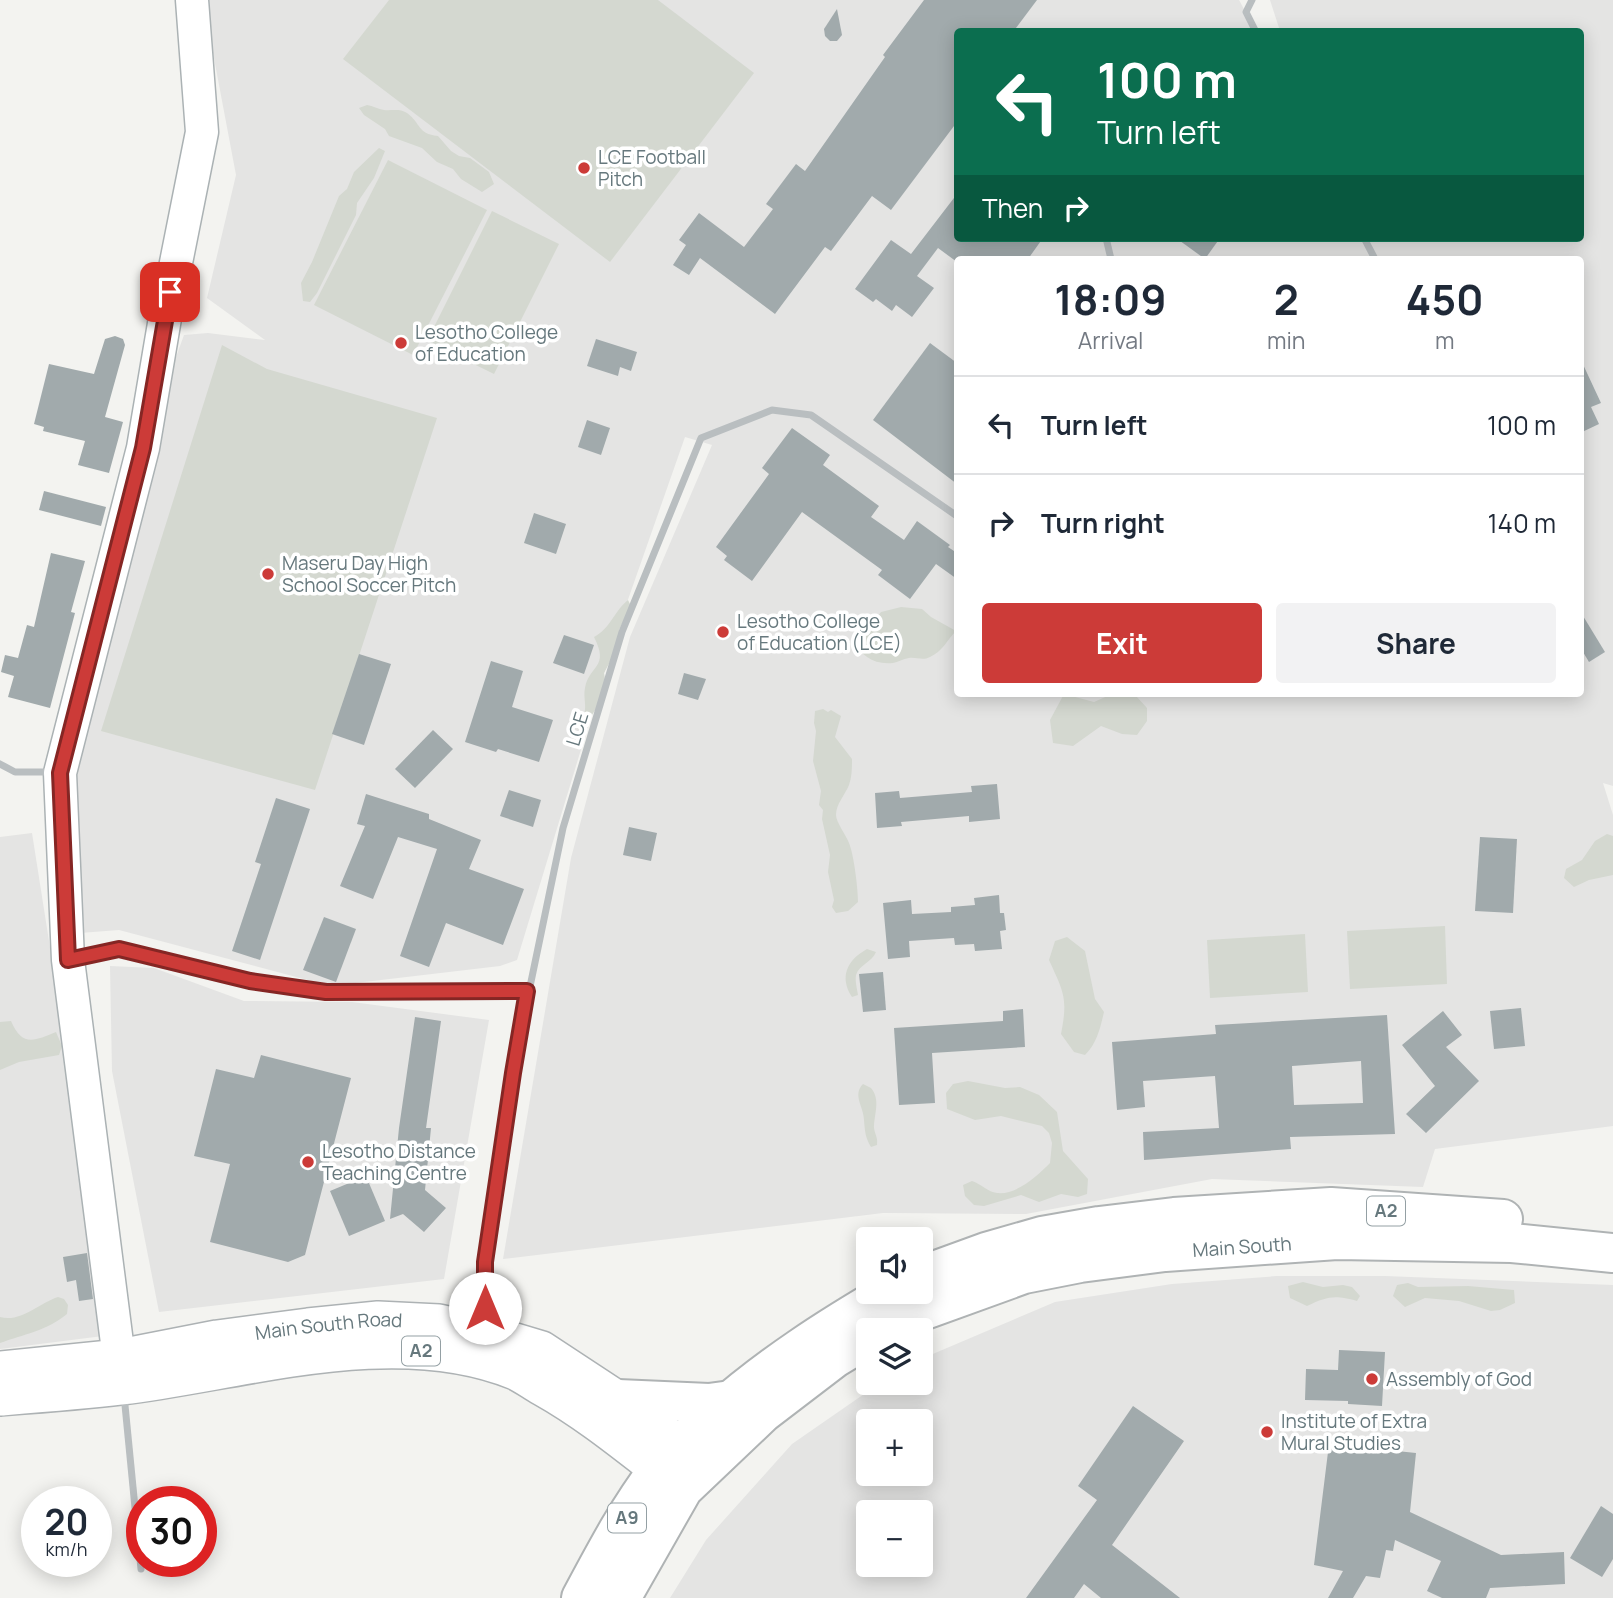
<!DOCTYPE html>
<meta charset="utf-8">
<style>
:root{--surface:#fff;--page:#f2f2f3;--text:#1f2937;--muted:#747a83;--line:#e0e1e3;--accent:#cc3b38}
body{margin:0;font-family:Manrope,sans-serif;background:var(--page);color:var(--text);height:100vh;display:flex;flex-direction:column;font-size:26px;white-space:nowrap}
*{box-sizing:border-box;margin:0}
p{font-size:23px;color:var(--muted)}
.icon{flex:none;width:38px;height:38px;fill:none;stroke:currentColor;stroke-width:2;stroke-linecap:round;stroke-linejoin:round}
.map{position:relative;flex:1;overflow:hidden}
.drawer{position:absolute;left:954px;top:256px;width:630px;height:441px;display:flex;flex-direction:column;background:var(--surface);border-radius:7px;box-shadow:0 4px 18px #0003}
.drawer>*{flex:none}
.banner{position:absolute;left:954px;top:28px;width:630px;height:214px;border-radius:7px;box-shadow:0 4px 18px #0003;background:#0b6e4f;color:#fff;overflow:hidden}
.fabs{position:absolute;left:856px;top:1227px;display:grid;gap:14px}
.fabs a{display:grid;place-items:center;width:77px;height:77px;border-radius:7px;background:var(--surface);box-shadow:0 4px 18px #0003;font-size:35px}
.speed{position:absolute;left:21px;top:1486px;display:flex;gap:14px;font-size:35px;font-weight:700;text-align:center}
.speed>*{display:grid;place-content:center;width:91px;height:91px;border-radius:50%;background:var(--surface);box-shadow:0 4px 18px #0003;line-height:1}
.speed small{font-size:18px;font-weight:400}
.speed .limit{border:10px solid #d22;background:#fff;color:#111}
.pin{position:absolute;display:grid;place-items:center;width:60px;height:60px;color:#fff;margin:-30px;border-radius:14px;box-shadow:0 4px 10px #0006}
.me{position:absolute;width:77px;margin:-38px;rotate:0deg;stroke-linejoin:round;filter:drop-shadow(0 0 5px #0008)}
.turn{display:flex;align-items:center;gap:24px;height:147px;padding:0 28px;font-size:32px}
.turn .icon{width:91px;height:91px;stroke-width:2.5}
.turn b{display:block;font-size:49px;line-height:60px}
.then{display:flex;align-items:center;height:66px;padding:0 28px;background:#0003;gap:14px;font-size:26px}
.eta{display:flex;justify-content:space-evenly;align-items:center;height:119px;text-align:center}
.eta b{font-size:42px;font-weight:700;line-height:49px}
.button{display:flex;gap:14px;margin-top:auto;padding:14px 28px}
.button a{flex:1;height:80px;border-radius:7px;background:var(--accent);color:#fff;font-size:28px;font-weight:700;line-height:80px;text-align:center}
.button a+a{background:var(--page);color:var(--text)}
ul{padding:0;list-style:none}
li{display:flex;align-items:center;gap:21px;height:98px;padding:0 28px;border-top:2px solid var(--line)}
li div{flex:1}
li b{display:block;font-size:26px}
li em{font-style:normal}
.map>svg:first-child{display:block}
</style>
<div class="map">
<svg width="1613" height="1598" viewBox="0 0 1613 1598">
<rect width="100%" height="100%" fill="#f3f3f0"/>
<g fill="#e4e4e3" fill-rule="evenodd">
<path d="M 203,0 L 1239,0 L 1256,31 L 957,32 L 957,238 L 1580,238 L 1580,32 L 1280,31 L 1270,0 L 1613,0 L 1613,786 L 1603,783 L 1613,815 L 1613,1126 L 1435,1149 L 1423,1187 L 1212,1179 L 1026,1214 L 883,1213 L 503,1259 L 571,858 L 630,637 L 712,445 L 685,437 L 617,631 L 517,960 L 500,966 L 330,986 L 119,930 L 67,934 L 60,773 L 143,448 L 184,335 L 208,333 L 265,340 L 207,298 L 236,175 ZM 957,259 L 1580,259 L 1580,693 L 957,693 Z"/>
<path d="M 32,833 L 111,1335 L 0,1349 L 0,837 Z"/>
<path d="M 110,966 L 154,968 L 244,1001 L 352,1002 L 489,1020 L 444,1279 L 159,1312 L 112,1071 Z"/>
<path d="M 1277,1276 L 1385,1276 L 1613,1285 L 1613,1598 L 670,1598 L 706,1540 L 792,1444 L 880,1383 L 920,1382 L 921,1359 L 1055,1302 L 1172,1284 ZM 868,1421 L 920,1421 L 920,1474 L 868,1474 ZM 868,1512 L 920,1512 L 920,1564 L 868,1564 Z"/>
</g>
<g fill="#d4d8d0">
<path d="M 389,0 L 658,0 L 754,73 L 610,262 L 343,59 Z"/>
<path d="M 367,105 C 373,106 378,109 384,110 C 392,111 399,108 407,113 C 421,123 417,134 438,136 L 451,151 L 459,156 L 470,158 L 489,172 L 494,184 L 482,192 L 461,179 L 453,169 L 437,162 L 422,148 L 389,136 L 385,129 L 364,115 L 359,108 Z"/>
<path d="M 379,148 L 385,151 L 374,178 L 357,203 L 356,215 L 317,293 L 310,302 L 303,301 L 301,283 L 312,262 L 339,196 L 347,189 L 354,172 Z"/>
<path d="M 388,160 L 487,210 L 413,355 L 314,305 Z"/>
<path d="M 492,211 L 559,244 L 494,374 L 427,341 Z"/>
<path d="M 222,345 L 267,369 L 437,418 L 315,790 L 101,731 Z"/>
<path d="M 628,600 L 631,606 L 619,630 L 619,645 L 604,673 C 608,690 599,707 588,720 L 584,715 C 587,705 583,698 585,688 C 589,665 610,668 594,637 C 611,628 614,611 628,600 Z"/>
<path d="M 901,607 L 922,609 L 931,617 L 956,631 C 947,640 943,651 930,657 C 923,661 916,657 909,658 C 903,659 898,662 893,663 C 874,665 861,656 853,640 L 858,628 L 871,625 L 881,612 Z"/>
<path d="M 1129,693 L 1136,696 L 1147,708 L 1147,721 L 1137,735 L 1122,734 L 1101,726 L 1073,746 L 1053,743 L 1050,720 L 1064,694 L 1094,702 L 1112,694 Z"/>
<path d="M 823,709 L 828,712 L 831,710 L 841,716 L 835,737 L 852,759 C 852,767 852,777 849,785 C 845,795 836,804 836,815 C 836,822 846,835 849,843 C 854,855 858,889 858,902 L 848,911 L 836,913 L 832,907 L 834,900 L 828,872 L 830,855 L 822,819 L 823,810 L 819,805 L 821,791 L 813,761 L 816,731 L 814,723 L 815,711 Z"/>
<path d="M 1607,834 L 1613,836 L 1613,875 L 1589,880 L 1574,887 L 1564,878 L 1566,869 L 1582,860 L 1595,841 Z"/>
<path d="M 1445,926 L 1447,984 L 1350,989 L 1347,931 Z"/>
<path d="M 1305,934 L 1308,992 L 1210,998 L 1207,940 Z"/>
<path d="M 1067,937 L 1085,951 L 1095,999 L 1104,1012 C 1100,1029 1097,1043 1085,1055 L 1074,1052 L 1061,1034 C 1068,998 1064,993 1049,960 L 1055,941 Z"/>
<path d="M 867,949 L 876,952 C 872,962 859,965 856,975 C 855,982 857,988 858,995 L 852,997 C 839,977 847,960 867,949 Z"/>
<path d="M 11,1021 C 22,1047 34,1041 56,1032 L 62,1046 L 59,1055 L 19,1062 L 0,1070 L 0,1022 Z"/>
<path d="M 968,1081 L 1005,1088 L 1020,1087 L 1039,1095 L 1057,1112 L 1063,1151 L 1088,1179 L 1087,1194 L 1078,1197 L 1061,1194 L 1039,1202 L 1021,1195 L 984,1206 L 974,1205 L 965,1196 L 963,1185 L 972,1181 C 981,1184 988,1192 997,1193 C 1017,1195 1037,1176 1050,1163 L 1052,1143 L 1049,1133 L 1042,1126 L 1001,1116 L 975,1120 L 947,1109 L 946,1093 L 953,1084 Z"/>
<path d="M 863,1084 L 871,1088 C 881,1100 874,1114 874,1128 C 875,1135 878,1137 877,1145 L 871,1147 C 865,1137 865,1131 864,1120 C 864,1107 852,1095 863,1084 Z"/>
<path d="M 1303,1282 L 1323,1287 L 1343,1285 L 1352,1287 L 1360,1296 L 1357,1301 C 1335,1295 1328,1296 1307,1306 L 1290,1298 L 1288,1286 Z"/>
<path d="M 1408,1283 L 1418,1287 L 1468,1286 L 1514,1290 L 1515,1303 L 1500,1310 L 1491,1311 L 1459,1301 L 1425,1298 L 1405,1307 L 1393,1296 L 1397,1285 Z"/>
<path d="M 58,1297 L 64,1299 L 68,1305 L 67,1314 C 46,1331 25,1334 0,1343 L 0,1317 C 21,1323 39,1303 58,1297 Z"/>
</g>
<g fill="#a1aaac" fill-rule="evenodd">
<path d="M 924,0 L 1037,0 L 1013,32 L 957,32 L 957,122 L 891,210 L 872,196 L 831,251 L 825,247 L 775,314 L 700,258 L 689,275 L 673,265 L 686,245 L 679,240 L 699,213 L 744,247 L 773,209 L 766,204 L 796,164 L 805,171 L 885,57 L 883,55 Z"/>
<path d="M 837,9 L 842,35 L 837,41 L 830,41 L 825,36 L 824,29 Z"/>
<path d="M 957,194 L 957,238 L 1043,238 L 1028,259 L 957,259 L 957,262 L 938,248 L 917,276 L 934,288 L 912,317 L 896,305 L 892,311 L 876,299 L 873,302 L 855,289 L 891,240 L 911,254 Z"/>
<path d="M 1176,238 L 1220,238 L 1205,259 Z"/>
<path d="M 115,336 L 123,339 L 125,345 L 105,417 L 123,422 L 109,473 L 78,465 L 85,441 L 43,431 L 44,427 L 34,424 L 49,364 L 94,374 L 105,339 Z"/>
<path d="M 596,339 L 637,352 L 631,371 L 620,367 L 618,376 L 587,366 Z"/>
<path d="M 930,343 L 957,363 L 957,484 L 873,420 Z"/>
<path d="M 1580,358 L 1601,403 L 1591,407 L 1599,424 L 1580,433 Z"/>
<path d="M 587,420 L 610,428 L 601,455 L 578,447 Z"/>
<path d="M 792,428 L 830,455 L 823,465 L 879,506 L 871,517 L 904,540 L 917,521 L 950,545 L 948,547 L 957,553 L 957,579 L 936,564 L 910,599 L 878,575 L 882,570 L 802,512 L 752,581 L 724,560 L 727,556 L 716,547 L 769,474 L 762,468 Z"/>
<path d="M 44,491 L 106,507 L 101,526 L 39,510 Z"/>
<path d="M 534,513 L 566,524 L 556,554 L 524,543 Z"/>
<path d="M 51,553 L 85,561 L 71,612 L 75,613 L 50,708 L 8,697 L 14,676 L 1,672 L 5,655 L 18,658 L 27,625 L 34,627 Z"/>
<path d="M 1580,611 L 1605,652 L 1589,662 L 1580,647 Z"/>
<path d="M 564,635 L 594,645 L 584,674 L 553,663 Z"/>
<path d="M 359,654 L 391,664 L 364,745 L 332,734 Z"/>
<path d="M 491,661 L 523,671 L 512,707 L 553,720 L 539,762 L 498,749 L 496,752 L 465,742 Z"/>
<path d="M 684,673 L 706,679 L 698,700 L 678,694 Z"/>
<path d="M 433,730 L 453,749 L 415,788 L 395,769 Z"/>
<path d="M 997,784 L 1000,819 L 969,822 L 969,816 L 901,822 L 902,826 L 877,828 L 875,793 L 899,791 L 900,798 L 972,792 L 971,786 Z"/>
<path d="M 509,790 L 541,800 L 533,827 L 500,816 Z"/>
<path d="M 366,794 L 429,814 L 429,819 L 481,840 L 469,869 L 524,889 L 503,945 L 446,923 L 429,967 L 400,956 L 437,849 L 398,837 L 373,899 L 340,886 L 365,826 L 357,824 Z"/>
<path d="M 276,798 L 310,809 L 260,960 L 232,951 L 261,864 L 255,862 Z"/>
<path d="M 629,827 L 657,833 L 651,861 L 623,855 Z"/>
<path d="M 1480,837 L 1517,839 L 1513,913 L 1475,911 Z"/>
<path d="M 999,895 L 1000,913 L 1004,913 L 1006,930 L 1000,931 L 1002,949 L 975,951 L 974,944 L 955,945 L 954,938 L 909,941 L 910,957 L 888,959 L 883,903 L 911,900 L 912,914 L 951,912 L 951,907 L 975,905 L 974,898 Z"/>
<path d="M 324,917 L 356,929 L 336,982 L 303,970 Z"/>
<path d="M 883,972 L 886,1010 L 863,1012 L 859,974 Z"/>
<path d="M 1521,1008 L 1525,1046 L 1494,1049 L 1490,1011 Z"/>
<path d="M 1023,1009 L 1025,1047 L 932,1053 L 935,1103 L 899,1105 L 894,1028 L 1003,1021 L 1003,1011 Z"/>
<path d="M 1443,1011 L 1462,1035 L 1446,1047 L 1479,1081 L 1426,1133 L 1406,1114 L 1435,1086 L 1402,1045 Z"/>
<path d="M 1387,1015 L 1395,1134 L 1290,1137 L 1291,1149 L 1144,1160 L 1143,1132 L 1219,1128 L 1215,1076 L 1143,1081 L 1145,1107 L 1117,1110 L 1112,1042 L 1216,1034 L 1215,1025 ZM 1361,1061 L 1363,1103 L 1294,1105 L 1292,1066 Z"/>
<path d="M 415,1017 L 441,1021 L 426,1128 L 431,1128 L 425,1190 L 446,1208 L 424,1232 L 403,1214 L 390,1219 L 399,1128 Z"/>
<path d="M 261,1055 L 351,1078 L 305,1255 L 288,1262 L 210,1242 L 230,1164 L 194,1156 L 216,1069 L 254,1078 Z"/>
<path d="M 366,1176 L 385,1221 L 349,1236 L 330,1191 Z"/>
<path d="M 87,1253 L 93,1299 L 79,1301 L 76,1280 L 67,1282 L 63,1257 Z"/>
<path d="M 1339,1350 L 1385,1352 L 1382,1406 L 1348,1404 L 1348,1401 L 1305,1400 L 1306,1369 L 1338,1370 Z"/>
<path d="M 1133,1406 L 1184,1441 L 1112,1545 L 1180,1598 L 1101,1598 L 1084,1584 L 1074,1598 L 1026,1598 L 1097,1500 L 1078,1486 Z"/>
<path d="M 1329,1444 L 1416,1453 L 1410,1512 L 1501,1555 L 1564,1552 L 1565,1584 L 1490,1588 L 1486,1598 L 1442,1598 L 1427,1591 L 1441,1561 L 1395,1540 L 1393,1551 L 1386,1550 L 1380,1578 L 1366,1576 L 1353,1598 L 1328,1598 L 1343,1571 L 1314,1565 Z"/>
<path d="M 1601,1506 L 1613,1514 L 1613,1559 L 1602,1577 L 1570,1558 Z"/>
</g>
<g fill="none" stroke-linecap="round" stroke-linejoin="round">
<defs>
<path id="secondary" d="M 122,1382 L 68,960 L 60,773 L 143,448 L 165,318 L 202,132 L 192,0"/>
<g id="primary">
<path id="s1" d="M 0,1369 L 120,1357 L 217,1338 L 308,1326 L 378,1319 L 439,1322 L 485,1332 L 542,1349 L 618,1399 L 703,1461"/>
<path d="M 0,1398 C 40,1395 81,1392 122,1387 C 245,1372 394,1323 515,1372 C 524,1376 533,1383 542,1388 C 592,1416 635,1453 680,1487"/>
</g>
<g id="highway">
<path d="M 920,1276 L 986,1252 L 1042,1236 L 1099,1226 L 1174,1217 L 1331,1207 L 1503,1219"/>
<path id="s2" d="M 882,1330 L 900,1319 L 1024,1274 L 1080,1263 L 1165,1252 L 1337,1240 L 1512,1243 L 1613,1253"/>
<path d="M 618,1399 L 709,1403 L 731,1400"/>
<path d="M 581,1598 C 604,1555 628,1509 658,1470 C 674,1448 695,1431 715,1414 C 769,1366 828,1328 890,1292"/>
<path d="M 621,1598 L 683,1489 L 763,1413 L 835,1358 L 868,1338"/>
</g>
</defs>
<use href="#secondary" stroke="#abb2b4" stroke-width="35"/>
<use href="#primary" stroke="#adb2b4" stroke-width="38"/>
<use href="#highway" stroke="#afb3b4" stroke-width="42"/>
<g stroke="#b9bec0" stroke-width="7">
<path d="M 1252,0 L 1246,12 L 1256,32"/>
<path d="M 1106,238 L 1111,259"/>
<path d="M 1364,238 L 1375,259"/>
<path d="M 0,764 L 15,772 L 52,772"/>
<path d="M 76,959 L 119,949 L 250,981 L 326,992 L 527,991"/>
<path d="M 485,1321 L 485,1262 L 512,1073 L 563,828 L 622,632 L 701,438 L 772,410 L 811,415 L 957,516"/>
<path d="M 124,1395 L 141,1569"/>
</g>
<use href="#secondary" stroke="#fff" stroke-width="32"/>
<use href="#primary" stroke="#fff" stroke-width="35"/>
<use href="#highway" stroke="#fff" stroke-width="38"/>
</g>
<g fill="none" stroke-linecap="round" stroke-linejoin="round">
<defs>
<path id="route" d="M 170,292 L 143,448 L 60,773 L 68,960 L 119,949 L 250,981 L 326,992 L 527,991 L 513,1073 L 485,1262 L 485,1308"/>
</defs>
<use href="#route" stroke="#852624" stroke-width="18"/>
<use href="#route" stroke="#cc3b38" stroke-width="12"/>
</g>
<g fill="#cc3b38" stroke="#fff" stroke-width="2.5">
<circle cx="584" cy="168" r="7"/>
<circle cx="401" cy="343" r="7"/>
<circle cx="268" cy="574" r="7"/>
<circle cx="723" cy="632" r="7"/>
<circle cx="308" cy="1162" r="7"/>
<circle cx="1372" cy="1379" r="7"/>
<circle cx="1267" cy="1432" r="7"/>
</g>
<g text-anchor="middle" stroke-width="7" stroke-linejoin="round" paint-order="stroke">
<g fill="#fff" stroke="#94a0a4" stroke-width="2">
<rect x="1367" y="1196.5" width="38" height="29" rx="5"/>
<rect x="402" y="1336.5" width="38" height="29" rx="5"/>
<rect x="608" y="1503.5" width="38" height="29" rx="5"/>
</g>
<g font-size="18" font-weight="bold" fill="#66787d">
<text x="1386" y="1217">A2</text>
<text x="421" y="1357">A2</text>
<text x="627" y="1524">A9</text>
</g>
<g font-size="19" fill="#66787d" stroke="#fff" text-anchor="start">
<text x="598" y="164">LCE Football<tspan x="598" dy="22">Pitch</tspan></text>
<text x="415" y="339">Lesotho College<tspan x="415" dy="22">of Education</tspan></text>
<text x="282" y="570">Maseru Day High<tspan x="282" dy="22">School Soccer Pitch</tspan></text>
<text x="737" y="628">Lesotho College<tspan x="737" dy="22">of Education (LCE)</tspan></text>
<text x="322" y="1158">Lesotho Distance<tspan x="322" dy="22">Teaching Centre</tspan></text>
<text x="1386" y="1386">Assembly of God</text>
<text x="1281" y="1428">Institute of Extra<tspan x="1281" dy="22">Mural Studies</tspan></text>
</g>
<g font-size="19" fill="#66787d" stroke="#fff">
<text transform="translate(577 729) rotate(-73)" y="7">LCE</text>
<text dy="7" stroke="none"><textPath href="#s2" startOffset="373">Main South</textPath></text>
<text dy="7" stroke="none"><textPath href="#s1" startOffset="332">Main South Road</textPath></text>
</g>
</g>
</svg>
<div class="fabs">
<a><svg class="icon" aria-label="sound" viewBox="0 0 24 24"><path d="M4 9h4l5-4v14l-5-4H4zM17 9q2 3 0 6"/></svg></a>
<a><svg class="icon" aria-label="layers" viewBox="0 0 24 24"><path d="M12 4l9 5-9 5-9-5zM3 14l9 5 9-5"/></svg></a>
<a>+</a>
<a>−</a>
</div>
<div class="speed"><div>20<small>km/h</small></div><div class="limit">30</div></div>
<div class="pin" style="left:170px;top:292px;background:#d93025"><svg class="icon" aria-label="arrive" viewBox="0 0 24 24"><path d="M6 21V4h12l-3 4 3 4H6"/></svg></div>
<svg class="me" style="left:485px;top:1308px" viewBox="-20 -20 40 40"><circle r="19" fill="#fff"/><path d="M0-13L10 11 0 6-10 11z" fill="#cc3b38"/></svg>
<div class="banner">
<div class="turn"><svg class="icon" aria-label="left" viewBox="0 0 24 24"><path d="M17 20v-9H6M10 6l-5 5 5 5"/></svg><div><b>100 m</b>Turn left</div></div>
<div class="then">Then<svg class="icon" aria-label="right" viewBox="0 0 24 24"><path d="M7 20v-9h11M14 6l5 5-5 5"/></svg></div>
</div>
<section class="drawer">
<div class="eta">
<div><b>18:09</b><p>Arrival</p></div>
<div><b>2</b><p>min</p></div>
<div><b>450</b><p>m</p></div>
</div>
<ul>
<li><svg class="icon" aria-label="left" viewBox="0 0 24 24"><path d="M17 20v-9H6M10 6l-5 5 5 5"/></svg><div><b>Turn left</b></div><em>100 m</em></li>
<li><svg class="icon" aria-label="right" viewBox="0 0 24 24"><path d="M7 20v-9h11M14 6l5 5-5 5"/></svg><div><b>Turn right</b></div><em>140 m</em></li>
</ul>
<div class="button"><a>Exit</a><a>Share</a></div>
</section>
</div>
